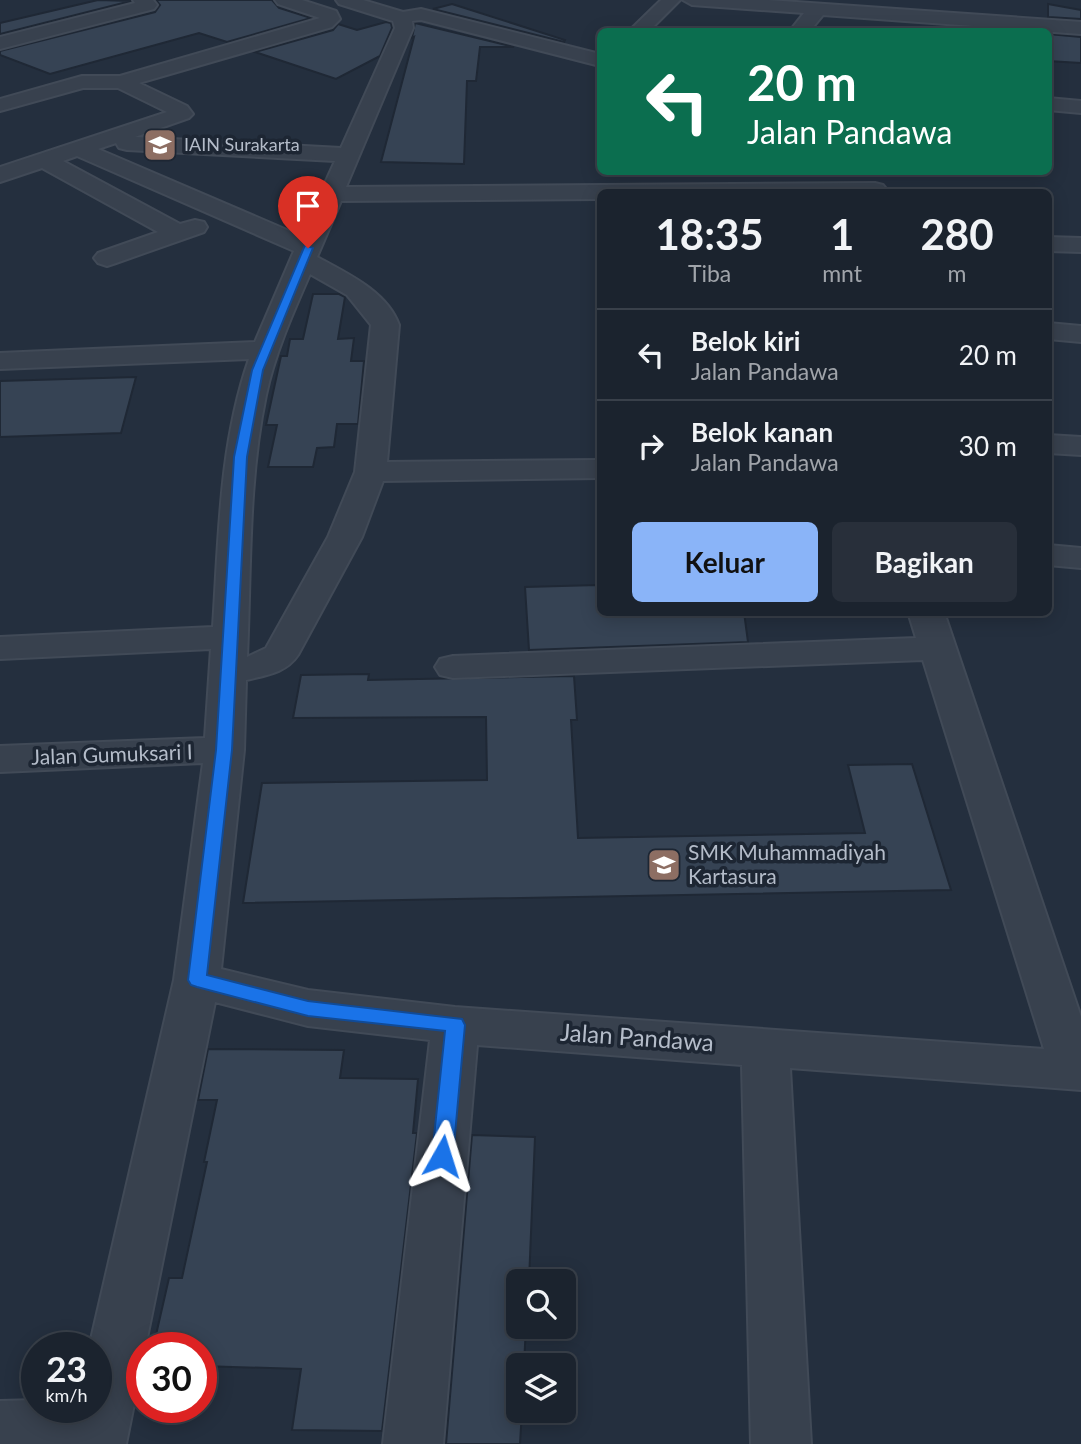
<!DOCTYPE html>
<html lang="id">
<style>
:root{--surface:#1b232e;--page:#282f3a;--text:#f1f3f6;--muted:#a0a4aa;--line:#39404a;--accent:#8ab4f8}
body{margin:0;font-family:Lato,sans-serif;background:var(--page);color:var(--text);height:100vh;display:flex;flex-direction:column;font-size:26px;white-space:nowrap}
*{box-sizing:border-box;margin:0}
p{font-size:23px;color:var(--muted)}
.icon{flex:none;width:38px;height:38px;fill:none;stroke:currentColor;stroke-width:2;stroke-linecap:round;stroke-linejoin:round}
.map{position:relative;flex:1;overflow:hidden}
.drawer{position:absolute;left:597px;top:189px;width:455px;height:427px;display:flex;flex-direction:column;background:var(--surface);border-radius:10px;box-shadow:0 4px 18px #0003,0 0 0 2px var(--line)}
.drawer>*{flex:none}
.hud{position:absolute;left:597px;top:28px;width:455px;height:147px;border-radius:10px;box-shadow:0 4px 18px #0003,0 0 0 2px var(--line);background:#0b6e4f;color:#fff;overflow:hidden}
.buttons{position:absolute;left:506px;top:1269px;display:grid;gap:14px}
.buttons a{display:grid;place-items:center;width:70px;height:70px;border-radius:10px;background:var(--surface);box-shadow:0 4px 18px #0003,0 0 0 2px var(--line);font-size:35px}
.speed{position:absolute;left:21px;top:1332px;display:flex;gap:14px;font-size:35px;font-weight:700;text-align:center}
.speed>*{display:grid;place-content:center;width:91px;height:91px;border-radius:50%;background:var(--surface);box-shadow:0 4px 18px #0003,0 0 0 2px var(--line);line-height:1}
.speed small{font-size:18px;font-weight:400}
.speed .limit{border:10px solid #d22;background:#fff;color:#111}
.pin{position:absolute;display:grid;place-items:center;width:60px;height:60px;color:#fff;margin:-72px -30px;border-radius:50% 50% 50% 0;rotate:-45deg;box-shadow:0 0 7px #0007}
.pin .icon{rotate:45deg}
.me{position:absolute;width:77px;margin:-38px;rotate:6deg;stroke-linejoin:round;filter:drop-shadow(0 0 5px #0008)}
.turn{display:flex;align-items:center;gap:24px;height:147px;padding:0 35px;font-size:32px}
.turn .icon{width:91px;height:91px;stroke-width:2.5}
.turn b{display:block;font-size:49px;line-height:60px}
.eta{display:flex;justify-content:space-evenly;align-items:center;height:119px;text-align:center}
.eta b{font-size:42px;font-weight:700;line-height:49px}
.cta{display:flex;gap:14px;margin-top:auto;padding:14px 35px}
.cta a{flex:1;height:80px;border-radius:10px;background:var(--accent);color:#111;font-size:28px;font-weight:700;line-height:80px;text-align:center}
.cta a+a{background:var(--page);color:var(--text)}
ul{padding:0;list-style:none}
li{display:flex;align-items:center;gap:21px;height:91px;padding:0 35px;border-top:2px solid var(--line)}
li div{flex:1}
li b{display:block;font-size:26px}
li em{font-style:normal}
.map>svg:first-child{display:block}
</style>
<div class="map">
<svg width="1081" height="1444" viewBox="0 0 1081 1444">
<rect width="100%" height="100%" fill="#242f3e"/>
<g fill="#364354" stroke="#1f2835" stroke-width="2">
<path d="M 98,0 L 131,1 L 0,34 L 0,23 Z"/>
<path d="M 156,0 L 272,0 L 279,8 L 311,18 L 227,42 L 199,33 L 50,74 L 0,55 L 0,51 L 155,12 L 160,5 Z"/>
<path d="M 452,4 L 565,40 L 564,42 L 433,9 Z"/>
<path d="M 1048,4 L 1081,10 L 1081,19 L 1048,17 Z"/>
<path d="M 386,22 L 391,23 L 392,28 L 380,56 L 336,79 L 255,52 L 333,30 L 338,24 L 357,30 Z"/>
<path d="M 415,23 L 514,47 L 480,47 L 476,81 L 467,81 L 464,164 L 381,162 L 414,37 L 412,38 Z"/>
<path d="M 1048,34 L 1081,37 L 1081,63 L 1048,61 Z"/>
<path d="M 313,294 L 339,294 L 345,297 L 338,339 L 354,338 L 351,361 L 364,361 L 358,424 L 337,424 L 334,447 L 317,448 L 313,467 L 268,467 L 277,425 L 266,425 L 281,356 L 287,356 L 290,339 L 303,339 Z"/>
<path d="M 136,377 L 121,433 L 0,437 L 0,381 Z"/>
<path d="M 598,585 L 600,612 L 744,612 L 748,642 L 529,650 L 525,587 Z"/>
<path d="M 369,674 L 368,680 L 574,676 L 577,720 L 571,720 L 578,838 L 865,833 L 848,765 L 912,764 L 951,890 L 243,903 L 262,783 L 487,780 L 486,717 L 293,718 L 301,675 Z"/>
<path d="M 208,1049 L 344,1050 L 340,1078 L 418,1079 L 413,1133 L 417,1133 L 382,1431 L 292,1430 L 301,1369 L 201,1366 L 201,1348 L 153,1348 L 169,1278 L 182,1278 L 207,1162 L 204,1162 L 217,1100 L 198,1100 Z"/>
<path d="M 472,1135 L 535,1137 L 529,1281 L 518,1281 L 518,1326 L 526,1326 L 524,1365 L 518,1365 L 518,1410 L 522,1410 L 520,1444 L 446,1444 Z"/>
</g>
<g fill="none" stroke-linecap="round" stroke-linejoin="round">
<defs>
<g id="minor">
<path d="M 133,0 L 153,0 L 157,5 L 154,9 L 0,49 L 0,37 L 135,3 Z"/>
<path d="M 275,0 L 302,0 L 336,11 L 340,19 L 332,27 L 139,83 L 187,106 L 193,114 L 189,118 L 135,137 L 341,148 L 395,28 L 393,21 L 339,4 L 336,0 L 363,0 L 403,12 L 421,9 L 600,54 L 600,66 L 421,20 L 412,21 L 413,28 L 346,187 L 875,183 L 883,185 L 887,190 L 885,192 L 600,192 L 600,199 L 341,201 L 317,257 C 346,273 387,291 399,325 L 387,462 L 600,460 L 600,478 L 383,481 L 362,537 L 298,655 C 286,673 266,675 246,680 L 244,750 L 221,969 L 308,990 L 455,1007 L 1044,1049 L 923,660 L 453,678 L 440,675 L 435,667 L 440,659 L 453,656 L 916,638 L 908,612 L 944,612 L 1081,1017 L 1081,1090 L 790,1068 L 811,1444 L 751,1444 L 742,1065 L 477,1045 L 443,1444 L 383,1444 L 430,1040 L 308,1026 L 215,1002 L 145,1348 L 142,1348 L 142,1364 L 126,1444 L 0,1444 L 0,1401 L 37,1400 L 37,1407 L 96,1407 L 96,1348 L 89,1348 L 174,980 L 203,763 L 0,772 L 0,746 L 205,738 L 211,649 L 0,659 L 0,637 L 213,627 C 219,537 219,446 249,359 L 0,369 L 0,353 L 255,342 L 294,251 L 77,156 L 63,161 L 180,224 L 195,220 L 204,222 L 207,227 L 204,232 L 116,263 L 107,266 L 98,263 L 94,258 L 98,253 L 158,232 L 42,168 L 0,182 L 0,167 L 167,112 L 118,88 L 83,88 L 0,111 L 0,99 L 82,76 L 120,76 L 320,18 L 278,4 ZM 116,143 L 119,148 L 127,150 L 335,161 L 301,236 L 98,149 ZM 310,274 L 347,295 L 371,325 L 355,472 L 328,537 L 266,648 L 247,657 C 251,571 248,481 266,395 C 275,353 293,313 310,274 Z"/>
<path d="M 661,0 L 680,0 L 648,32 L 628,32 Z"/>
<path d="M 683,0 L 768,0 L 1081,22 L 1081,34 L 823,15 L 809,32 L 789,32 L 804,13 L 692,5 Z"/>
<path d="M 1048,98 L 1081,101 L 1081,113 L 1048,110 Z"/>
<path d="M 1048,237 L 1081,238 L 1081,252 L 1048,251 Z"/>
<path d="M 1048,323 L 1081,326 L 1081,342 L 1048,339 Z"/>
<path d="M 1048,435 L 1081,437 L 1081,455 L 1048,453 Z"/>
<path d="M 1048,545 L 1081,548 L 1081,568 L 1048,565 Z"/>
</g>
</defs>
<use href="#minor" stroke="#414a57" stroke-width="4"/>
<use href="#minor" fill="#38414e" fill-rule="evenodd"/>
</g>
<path fill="#1a73e8" stroke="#114b97" stroke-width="2" d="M 305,245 L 313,248 L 263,370 L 247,457 L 232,750 L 207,975 L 308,1001 L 462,1019 L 465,1025 L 453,1156 L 449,1162 L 442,1164 L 435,1162 L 432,1156 L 445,1031 L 308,1016 L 197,987 L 191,985 L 188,980 L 216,750 L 234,457 L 252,370 Z"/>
<defs>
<symbol id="university-square" viewBox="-11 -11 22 22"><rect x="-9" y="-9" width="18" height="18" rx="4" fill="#8d6e63" stroke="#1d2633"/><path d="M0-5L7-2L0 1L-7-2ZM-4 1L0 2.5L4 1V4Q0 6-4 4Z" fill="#fff"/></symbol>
<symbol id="school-square" viewBox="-11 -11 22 22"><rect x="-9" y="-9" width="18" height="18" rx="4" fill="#8d6e63" stroke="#1d2633"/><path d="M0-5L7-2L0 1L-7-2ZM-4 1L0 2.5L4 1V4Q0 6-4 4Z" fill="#fff"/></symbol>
</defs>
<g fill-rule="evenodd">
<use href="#university-square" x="141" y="126" width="38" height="38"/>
<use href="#school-square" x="645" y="846" width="38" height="38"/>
</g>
<g text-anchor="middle" stroke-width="7" stroke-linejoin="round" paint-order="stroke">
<g font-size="18" fill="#b4bcc9" stroke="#1d2633" text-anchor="start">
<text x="184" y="151">IAIN Surakarta</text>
</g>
<g font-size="21" fill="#b4bcc9" stroke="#1d2633">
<text transform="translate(112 755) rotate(-2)" y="7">Jalan Gumuksari I</text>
</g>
<g font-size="21" fill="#b4bcc9" stroke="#1d2633" text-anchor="start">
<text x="688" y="860">SMK Muhammadiyah<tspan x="688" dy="24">Kartasura</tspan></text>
</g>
<g font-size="24" fill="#b4bcc9" stroke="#1d2633">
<text transform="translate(637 1038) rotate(4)" y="8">Jalan Pandawa</text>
</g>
</g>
</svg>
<div class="buttons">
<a><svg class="icon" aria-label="search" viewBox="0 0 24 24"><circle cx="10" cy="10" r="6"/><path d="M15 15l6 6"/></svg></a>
<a><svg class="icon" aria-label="layers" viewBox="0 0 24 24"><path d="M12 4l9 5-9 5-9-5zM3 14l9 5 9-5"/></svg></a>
</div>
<div class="speed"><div>23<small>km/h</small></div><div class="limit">30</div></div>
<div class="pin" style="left:308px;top:248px;background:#d93025"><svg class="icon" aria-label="arrive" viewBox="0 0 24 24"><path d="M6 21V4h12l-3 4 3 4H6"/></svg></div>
<svg class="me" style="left:442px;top:1156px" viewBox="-20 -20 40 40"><path d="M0-17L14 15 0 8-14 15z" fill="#1a73e8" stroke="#fff" stroke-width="4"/></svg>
<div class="hud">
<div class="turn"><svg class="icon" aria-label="left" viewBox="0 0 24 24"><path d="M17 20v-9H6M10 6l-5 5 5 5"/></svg><div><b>20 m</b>Jalan Pandawa</div></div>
</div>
<section class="drawer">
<div class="eta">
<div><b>18:35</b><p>Tiba</p></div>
<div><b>1</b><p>mnt</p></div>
<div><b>280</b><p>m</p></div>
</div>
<ul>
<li><svg class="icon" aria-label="left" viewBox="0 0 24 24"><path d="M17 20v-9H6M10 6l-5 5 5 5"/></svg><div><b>Belok kiri</b><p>Jalan Pandawa</p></div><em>20 m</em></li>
<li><svg class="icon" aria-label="right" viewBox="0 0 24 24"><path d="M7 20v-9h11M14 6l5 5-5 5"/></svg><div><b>Belok kanan</b><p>Jalan Pandawa</p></div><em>30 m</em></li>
</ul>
<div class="cta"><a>Keluar</a><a>Bagikan</a></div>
</section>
</div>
